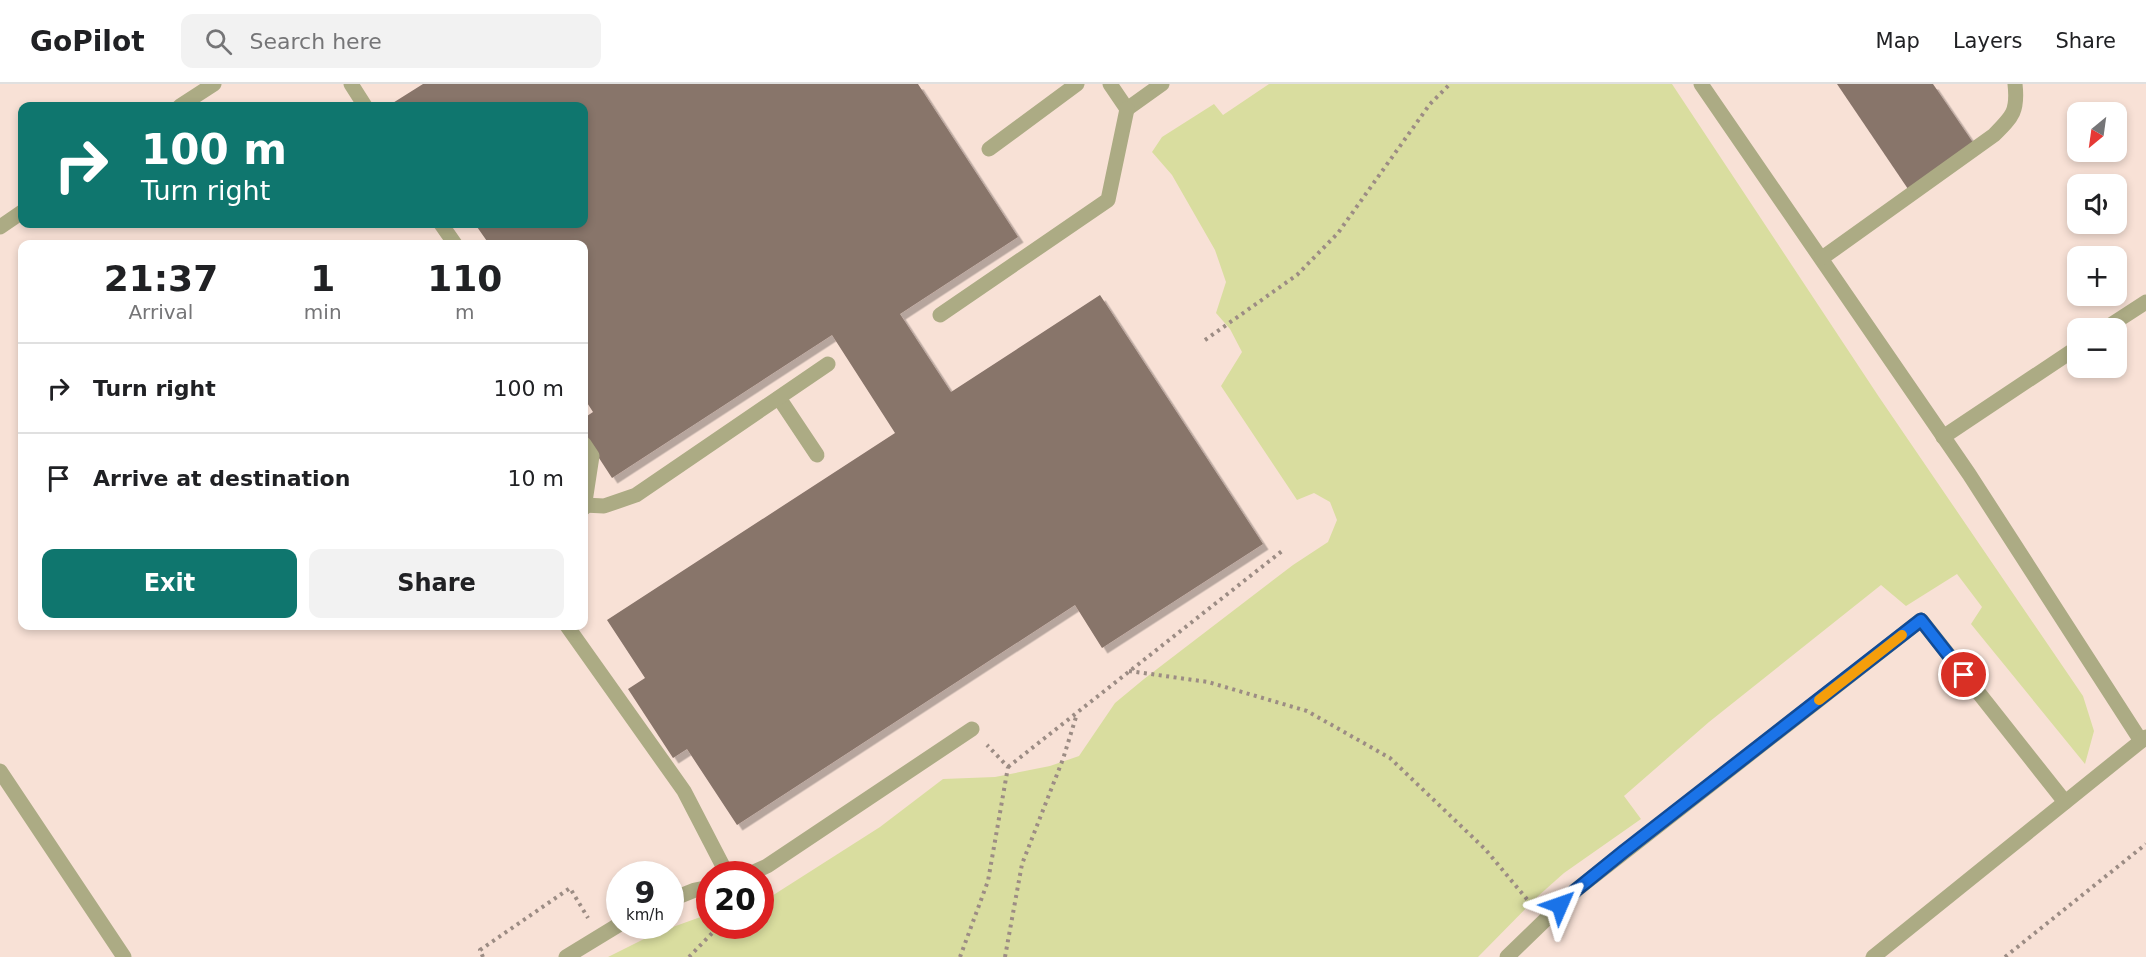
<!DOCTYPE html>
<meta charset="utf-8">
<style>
:root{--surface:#fff;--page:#f2f2f2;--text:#202124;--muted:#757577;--line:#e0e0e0;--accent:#0f766e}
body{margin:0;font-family:"DejaVu Sans",sans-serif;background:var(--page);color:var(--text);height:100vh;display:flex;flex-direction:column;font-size:22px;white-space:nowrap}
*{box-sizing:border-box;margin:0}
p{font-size:20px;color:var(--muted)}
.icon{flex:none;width:33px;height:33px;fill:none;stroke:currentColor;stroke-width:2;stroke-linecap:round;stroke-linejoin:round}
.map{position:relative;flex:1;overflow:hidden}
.drawer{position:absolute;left:18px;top:156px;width:570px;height:390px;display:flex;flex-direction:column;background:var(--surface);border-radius:12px;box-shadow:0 3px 9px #0003}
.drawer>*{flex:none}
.hud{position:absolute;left:18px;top:18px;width:570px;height:126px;border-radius:12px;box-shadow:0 3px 9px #0003;background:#0f766e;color:#fff;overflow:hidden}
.needle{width:39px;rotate:209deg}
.buttons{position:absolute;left:2067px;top:18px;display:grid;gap:12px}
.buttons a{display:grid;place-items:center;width:60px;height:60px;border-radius:12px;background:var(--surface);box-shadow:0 3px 9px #0003;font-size:30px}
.speed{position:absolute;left:606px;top:777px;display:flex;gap:12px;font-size:30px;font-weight:700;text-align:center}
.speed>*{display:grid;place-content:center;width:78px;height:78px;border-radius:50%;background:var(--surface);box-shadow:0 3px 9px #0003;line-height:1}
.speed small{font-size:15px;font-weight:400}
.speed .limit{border:9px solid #d22;background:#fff;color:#111}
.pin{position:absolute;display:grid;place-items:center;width:51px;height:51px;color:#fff;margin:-26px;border:3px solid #fff;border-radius:50%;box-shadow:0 2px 6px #0007}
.me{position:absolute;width:66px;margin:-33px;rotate:47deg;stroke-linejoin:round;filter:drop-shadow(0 0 4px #0008)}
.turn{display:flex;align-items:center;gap:21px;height:126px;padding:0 24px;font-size:27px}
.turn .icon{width:78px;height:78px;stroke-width:2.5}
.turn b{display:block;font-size:42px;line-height:51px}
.eta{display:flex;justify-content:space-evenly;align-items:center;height:102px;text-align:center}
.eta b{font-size:36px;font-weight:700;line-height:42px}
.action{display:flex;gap:12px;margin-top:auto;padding:12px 24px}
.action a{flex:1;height:69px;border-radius:12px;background:var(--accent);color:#fff;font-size:24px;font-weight:700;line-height:69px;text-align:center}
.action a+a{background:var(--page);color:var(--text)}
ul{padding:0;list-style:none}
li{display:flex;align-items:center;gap:18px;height:90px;padding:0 24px;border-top:2px solid var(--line)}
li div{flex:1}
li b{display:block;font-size:22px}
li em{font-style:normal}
header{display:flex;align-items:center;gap:36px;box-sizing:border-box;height:84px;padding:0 30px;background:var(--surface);border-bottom:2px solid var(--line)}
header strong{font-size:28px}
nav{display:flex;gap:33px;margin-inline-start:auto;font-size:21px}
.search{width:420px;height:54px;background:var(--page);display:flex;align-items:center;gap:15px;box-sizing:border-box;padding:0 21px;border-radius:12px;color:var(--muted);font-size:22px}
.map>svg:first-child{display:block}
</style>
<header>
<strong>GoPilot</strong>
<div class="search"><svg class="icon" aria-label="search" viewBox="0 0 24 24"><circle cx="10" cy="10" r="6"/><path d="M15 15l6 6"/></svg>Search here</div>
<nav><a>Map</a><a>Layers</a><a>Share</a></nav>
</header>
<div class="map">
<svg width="2146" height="873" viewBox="0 0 2146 873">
<defs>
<filter id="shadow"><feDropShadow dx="5.5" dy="5.5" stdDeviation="0" flood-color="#0004"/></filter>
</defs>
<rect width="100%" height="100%" fill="#f8e1d6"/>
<path fill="#d9dd9f" d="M 1269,0 L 1672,0 L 1879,313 L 2083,612 L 2094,647 L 2085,680 L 1971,540 L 1982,523 L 1957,490 L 1906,522 L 1881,501 L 1709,638 L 1624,712 L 1641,735 L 1564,789 L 1537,813 L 1478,873 L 608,873 L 656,849 L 709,830 L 710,842 L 760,842 L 761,819 L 880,743 L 943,695 L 995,693 L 1050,682 L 1079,672 L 1115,619 L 1144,595 L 1293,481 L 1328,458 L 1337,436 L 1330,418 L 1314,409 L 1297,416 L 1221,302 L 1242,268 L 1230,245 L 1216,229 L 1226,198 L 1215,166 L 1172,91 L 1152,68 L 1162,53 L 1214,20 L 1223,31 Z"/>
<g fill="#88746a" filter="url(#shadow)">
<path d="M 423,0 L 918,0 L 1018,153 L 900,230 L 951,308 L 1100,211 L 1263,460 L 1102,564 L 1075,521 L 737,741 L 687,665 L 673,674 L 628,605 L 645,594 L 607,536 L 895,349 L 832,251 L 612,394 L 584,351 L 584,334 L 593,328 L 584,314 L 584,160 L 489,160 L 475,140 L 584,140 L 584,22 L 388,22 Z"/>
<path d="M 1837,0 L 1933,0 L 1974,60 L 1908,105 Z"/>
</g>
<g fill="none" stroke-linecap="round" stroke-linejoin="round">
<g stroke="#9c8c84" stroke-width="4" stroke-dasharray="3 4.5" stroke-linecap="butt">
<path d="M 1205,256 L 1297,191 L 1338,149 L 1430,20 L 1450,0"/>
<path d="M 1129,587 L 1208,598 L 1307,627 L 1390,674 L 1485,765 L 1531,820"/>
<path d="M 1008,683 L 1282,467"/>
<path d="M 483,873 L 480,866 L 570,804 L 588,834"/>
<path d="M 689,873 L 719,842"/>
<path d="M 960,873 L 988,797 L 1008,683 L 987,661"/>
<path d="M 1005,873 L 1022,780 L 1063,675 L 1076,633"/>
<path d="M 2005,873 L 2146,760"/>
</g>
<g stroke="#acab84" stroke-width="15">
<path d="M 351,0 L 365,22"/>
<path d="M 1110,0 L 1127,25 L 1162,0"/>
<path d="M 1701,0 L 1969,390 L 2141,657"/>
<path d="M 180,22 L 214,0"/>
<path d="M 989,65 L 1077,0"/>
<path d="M 441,140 L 455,160"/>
<path d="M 0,143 L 22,128"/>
<path d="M 1822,174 L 1994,51 C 2013,32 2018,27 2015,0"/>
<path d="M 940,231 L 1108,116 L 1127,25"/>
<path d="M 2106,244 L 2146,218"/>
<path d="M 779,314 L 817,371"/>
<path d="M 1943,353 L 2078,263"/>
<path d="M 584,360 L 592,372 L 584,424"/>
<path d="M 584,421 L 604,422 L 636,411 L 828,280"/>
<path d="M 567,542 L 684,707 L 727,790"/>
<path d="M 0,687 L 124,873"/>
<path d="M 749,790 L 767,782 L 972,645"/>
<path d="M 670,816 L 695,806 L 710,803"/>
<path d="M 566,873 L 620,840"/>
<path d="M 1507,873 L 1576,806 L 1921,536 L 2065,718"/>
<path d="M 1873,873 L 2146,653"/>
</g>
</g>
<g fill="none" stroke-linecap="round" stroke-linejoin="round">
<defs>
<path id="route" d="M 1560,821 L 1576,806 L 1623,768 L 1921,536 L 1964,591"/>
</defs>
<use href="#route" stroke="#114b97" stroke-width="15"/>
<use href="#route" stroke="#1a73e8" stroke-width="10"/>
<path stroke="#f59e0b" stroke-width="10" d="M 1819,616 L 1902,551"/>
</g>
</svg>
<div class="buttons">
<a><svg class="needle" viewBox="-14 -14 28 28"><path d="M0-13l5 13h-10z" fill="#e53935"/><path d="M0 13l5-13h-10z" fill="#757577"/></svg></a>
<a><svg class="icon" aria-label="sound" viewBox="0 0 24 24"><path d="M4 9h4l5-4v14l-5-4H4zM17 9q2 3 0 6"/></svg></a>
<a>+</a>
<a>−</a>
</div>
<div class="speed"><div>9<small>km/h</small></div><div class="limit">20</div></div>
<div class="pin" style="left:1964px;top:591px;background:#d93025"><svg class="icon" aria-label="arrive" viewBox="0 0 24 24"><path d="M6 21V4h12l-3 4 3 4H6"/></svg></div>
<svg class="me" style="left:1560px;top:821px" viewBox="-20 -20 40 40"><path d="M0-17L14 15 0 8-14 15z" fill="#1a73e8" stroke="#fff" stroke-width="4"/></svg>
<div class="hud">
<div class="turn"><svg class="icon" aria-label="right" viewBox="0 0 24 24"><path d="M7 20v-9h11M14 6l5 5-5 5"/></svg><div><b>100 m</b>Turn right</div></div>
</div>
<section class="drawer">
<div class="eta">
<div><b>21:37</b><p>Arrival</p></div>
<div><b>1</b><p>min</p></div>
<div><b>110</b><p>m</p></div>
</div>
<ul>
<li><svg class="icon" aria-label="right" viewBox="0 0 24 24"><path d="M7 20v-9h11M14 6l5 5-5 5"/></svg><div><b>Turn right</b></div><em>100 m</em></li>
<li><svg class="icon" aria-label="arrive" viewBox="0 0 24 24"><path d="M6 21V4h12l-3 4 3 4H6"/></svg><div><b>Arrive at destination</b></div><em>10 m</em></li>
</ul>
<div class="action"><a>Exit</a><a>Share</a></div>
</section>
</div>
